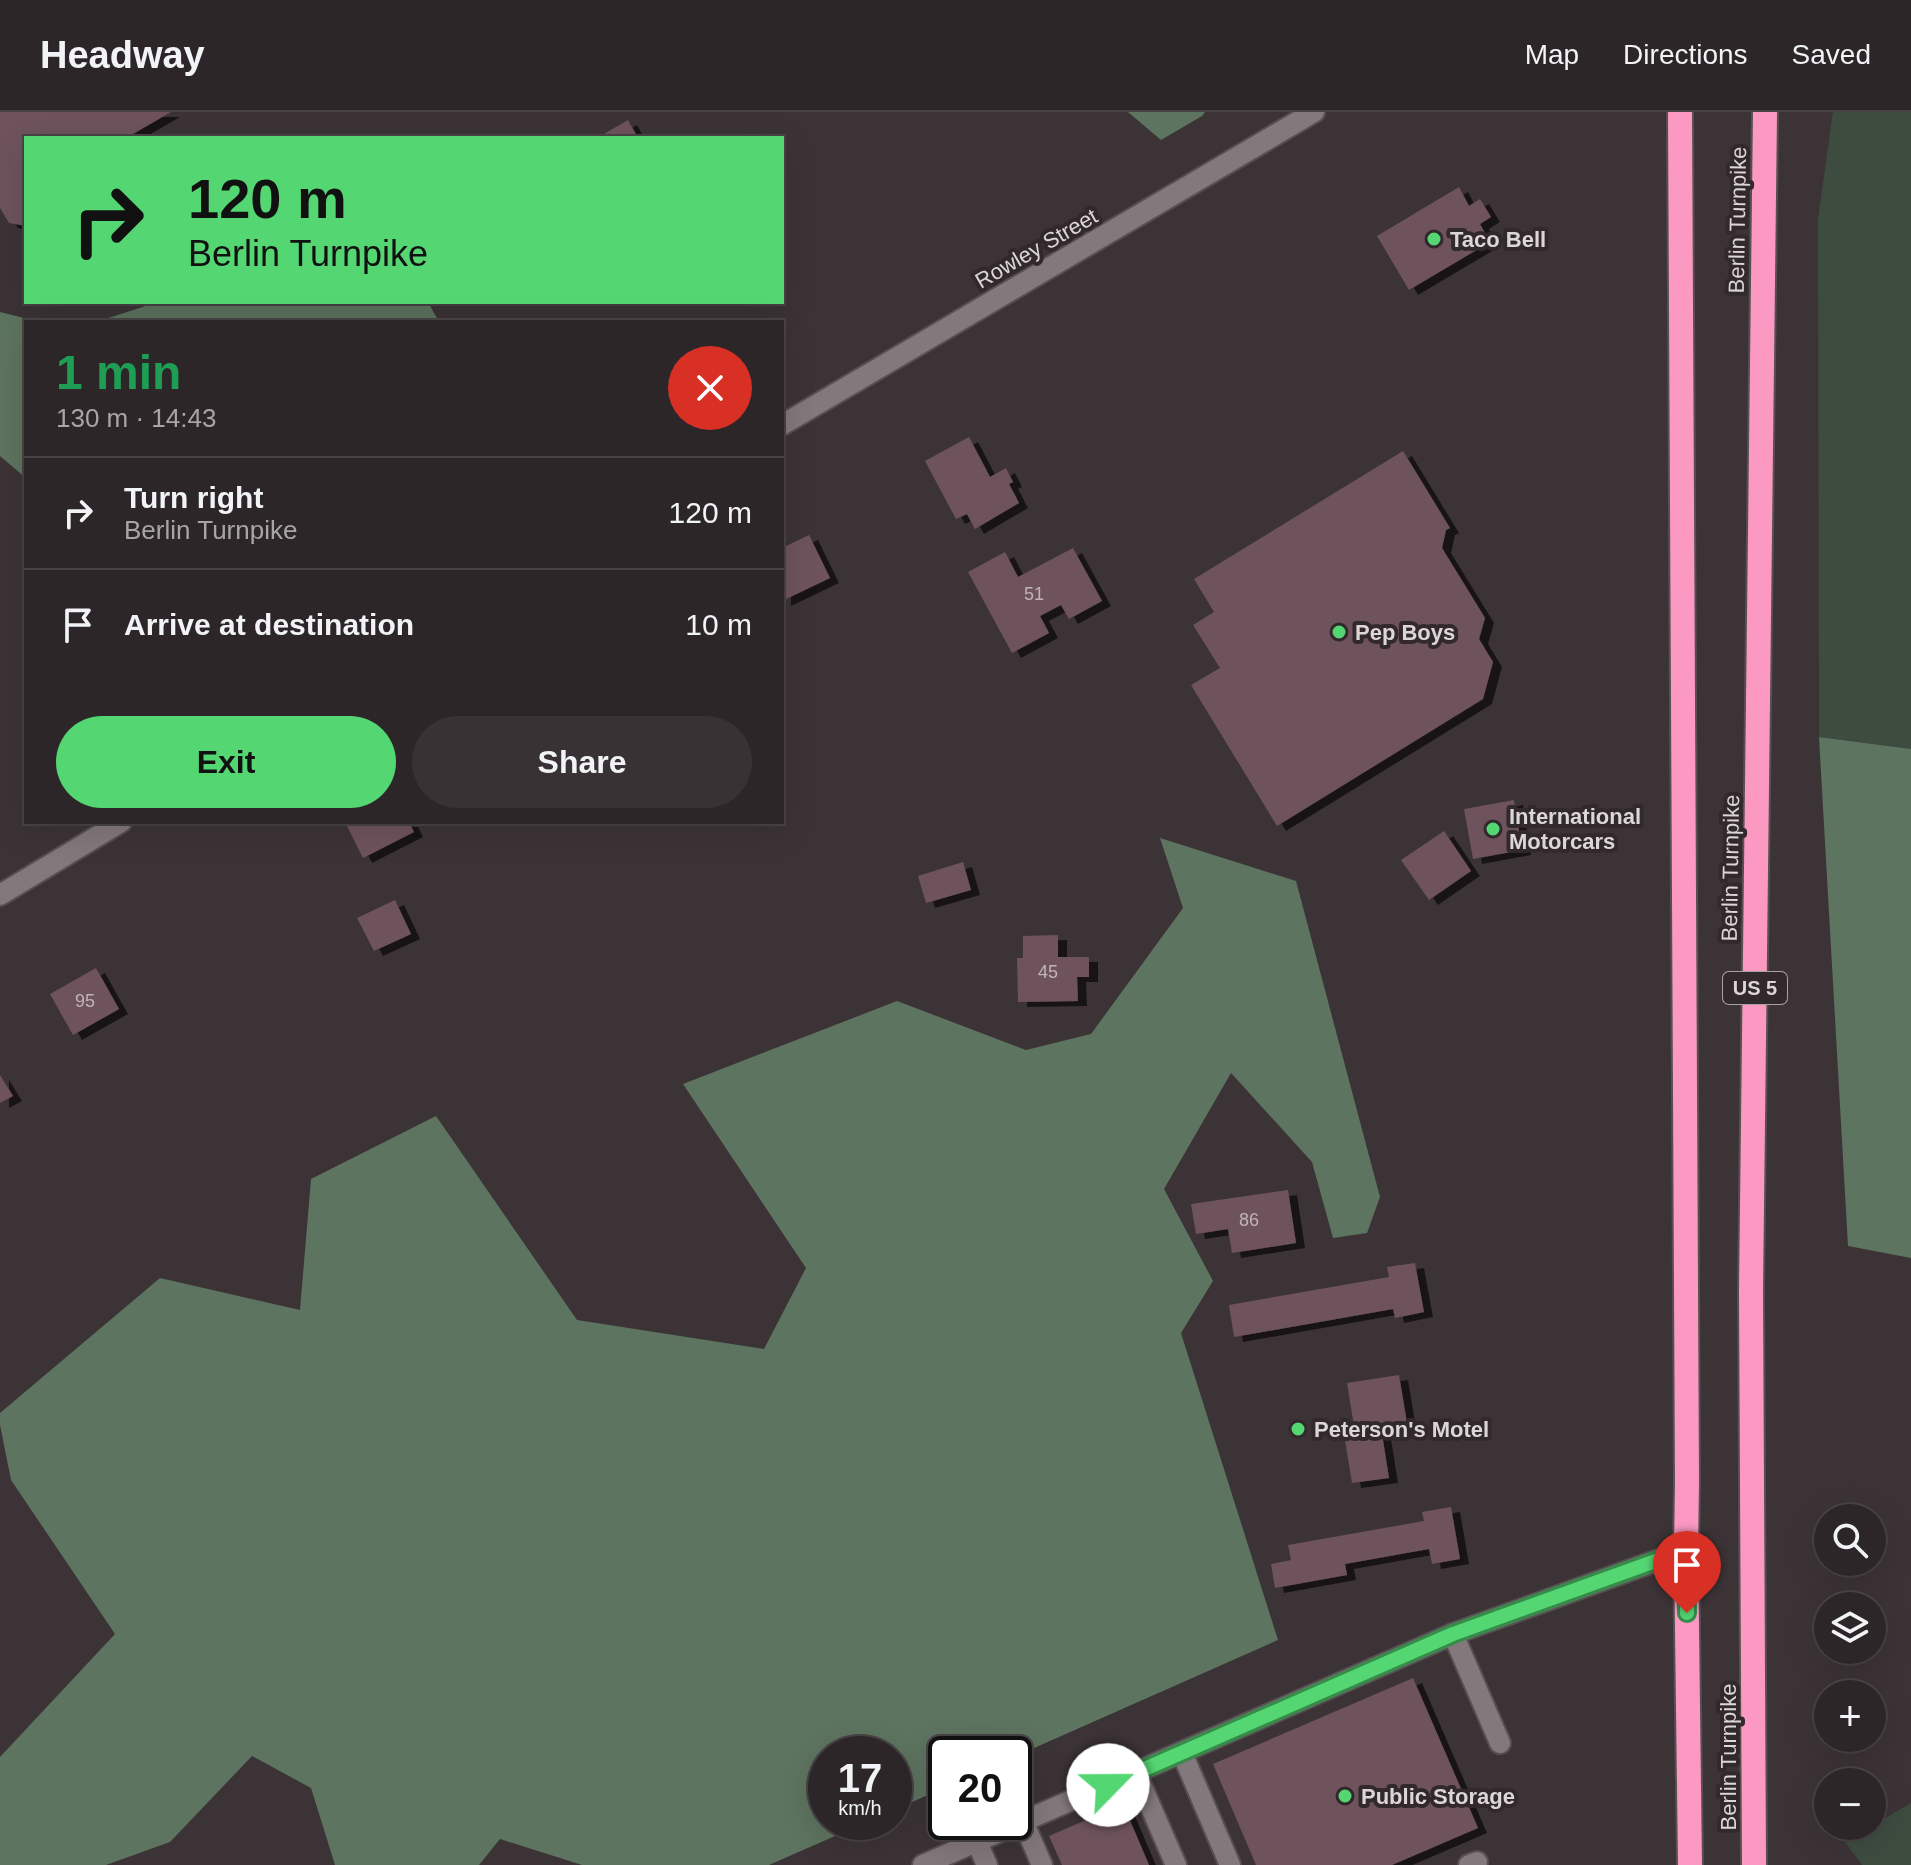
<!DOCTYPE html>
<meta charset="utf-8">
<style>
:root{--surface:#2d2628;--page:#393234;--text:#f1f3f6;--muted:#a7a5a8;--line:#484345;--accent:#54d672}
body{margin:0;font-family:Arial,sans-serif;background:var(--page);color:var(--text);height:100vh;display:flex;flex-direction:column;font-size:30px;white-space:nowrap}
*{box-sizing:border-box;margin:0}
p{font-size:26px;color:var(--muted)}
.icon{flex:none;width:44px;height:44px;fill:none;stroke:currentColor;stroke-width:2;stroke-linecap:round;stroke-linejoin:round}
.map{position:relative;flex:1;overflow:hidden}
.panel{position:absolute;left:24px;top:208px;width:760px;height:504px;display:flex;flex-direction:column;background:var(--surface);border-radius:0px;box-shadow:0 8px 32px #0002,0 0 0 2px var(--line)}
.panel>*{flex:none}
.guide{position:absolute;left:24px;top:24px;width:760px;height:168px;border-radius:0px;box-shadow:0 8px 32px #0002,0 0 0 2px var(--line);background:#54d672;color:#111;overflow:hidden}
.buttons{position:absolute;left:1814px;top:1392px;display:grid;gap:16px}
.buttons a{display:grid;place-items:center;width:72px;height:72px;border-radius:50%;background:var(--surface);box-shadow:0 8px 32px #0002,0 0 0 2px var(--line);font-size:40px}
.speed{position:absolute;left:808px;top:1624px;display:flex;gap:16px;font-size:40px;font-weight:700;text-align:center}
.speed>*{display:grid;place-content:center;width:104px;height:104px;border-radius:50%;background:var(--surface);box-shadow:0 8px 32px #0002,0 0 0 2px var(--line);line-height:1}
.speed small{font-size:20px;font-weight:400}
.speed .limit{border:4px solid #111;border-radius:12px;background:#fff;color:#111}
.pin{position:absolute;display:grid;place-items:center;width:68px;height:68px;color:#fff;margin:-82px -34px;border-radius:50% 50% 50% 0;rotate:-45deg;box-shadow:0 0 8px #0007}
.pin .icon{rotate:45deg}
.me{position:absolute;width:88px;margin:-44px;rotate:67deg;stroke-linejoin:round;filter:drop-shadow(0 0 6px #0008)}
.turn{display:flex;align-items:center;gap:28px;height:168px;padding:0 32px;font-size:36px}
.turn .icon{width:104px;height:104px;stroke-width:2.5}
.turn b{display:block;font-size:56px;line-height:68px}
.round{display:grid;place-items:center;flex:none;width:84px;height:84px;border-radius:42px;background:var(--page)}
.summary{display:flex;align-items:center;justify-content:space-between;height:136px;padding:0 32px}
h1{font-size:48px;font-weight:700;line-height:60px;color:#1e9e55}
.action{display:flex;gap:16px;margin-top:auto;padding:16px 32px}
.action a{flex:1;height:92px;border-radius:48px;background:var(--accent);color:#111;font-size:32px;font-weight:700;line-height:92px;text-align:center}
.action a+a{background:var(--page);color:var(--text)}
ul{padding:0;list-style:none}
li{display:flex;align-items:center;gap:24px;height:112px;padding:0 32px;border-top:2px solid var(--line)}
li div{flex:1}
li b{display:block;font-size:30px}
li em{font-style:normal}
header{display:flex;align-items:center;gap:48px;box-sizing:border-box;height:112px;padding:0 40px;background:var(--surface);border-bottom:2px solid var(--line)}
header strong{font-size:38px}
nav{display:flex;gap:44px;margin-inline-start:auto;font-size:28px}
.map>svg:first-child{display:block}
</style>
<header>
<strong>Headway</strong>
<nav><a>Map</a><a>Directions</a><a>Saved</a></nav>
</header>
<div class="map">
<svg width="1911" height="1753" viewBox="0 0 1911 1753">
<defs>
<filter id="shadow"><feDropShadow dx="9" dy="5" stdDeviation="0" flood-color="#0009"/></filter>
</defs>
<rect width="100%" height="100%" fill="#3c3336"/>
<g fill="#3e4c40">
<path d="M 1833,0 L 1911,0 L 1911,637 L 1819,625 L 1818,107 Z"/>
<path d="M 1911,1691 L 1911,1753 L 1862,1753 L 1845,1730 Z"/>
</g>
<g fill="#5d7460">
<path d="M 1128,0 L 1205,0 L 1202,4 L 1161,28 Z"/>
<path d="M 158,190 L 428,190 L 439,210 L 96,210 Z"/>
<path d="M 0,200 L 40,210 L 26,210 L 26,366 L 0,344 Z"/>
<path d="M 1819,625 L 1911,637 L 1911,1146 L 1848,1134 Z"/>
<path d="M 1160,726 L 1296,769 L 1380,1085 L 1367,1121 L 1333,1126 L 1312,1050 L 1231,961 L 1164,1077 L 1213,1169 L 1181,1221 L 1278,1528 L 1014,1645 L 1014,1642 L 946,1642 L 946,1675 L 894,1698 L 894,1642 L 826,1642 L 826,1710 L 867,1710 L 769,1753 L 582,1753 L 500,1727 L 479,1753 L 335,1753 L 311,1676 L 252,1644 L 170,1730 L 106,1753 L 0,1753 L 0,1645 L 115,1522 L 11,1368 L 0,1313 L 0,1301 L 160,1166 L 300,1198 L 311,1067 L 436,1004 L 577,1208 L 764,1237 L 806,1156 L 683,972 L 897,889 L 1026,938 L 1091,922 L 1183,796 Z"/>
</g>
<g fill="#6e525d" filter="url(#shadow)">
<path d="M 0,0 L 171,0 L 126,26 L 26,26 L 26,114 L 9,111 L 0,96 Z"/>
<path d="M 628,8 L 638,26 L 597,26 Z"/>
<path d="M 1459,75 L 1469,94 L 1480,87 L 1491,105 L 1480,112 L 1490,130 L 1409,178 L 1377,124 Z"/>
<path d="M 969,325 L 990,365 L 1006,356 L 1013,370 L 1009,372 L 1019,391 L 975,417 L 967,402 L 956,407 L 925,349 Z"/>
<path d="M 1403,339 L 1450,416 L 1446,418 L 1442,436 L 1485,506 L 1479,527 L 1493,550 L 1483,587 L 1277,714 L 1191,573 L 1220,556 L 1193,513 L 1214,500 L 1194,467 Z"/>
<path d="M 809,423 L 830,466 L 782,489 L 782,436 Z"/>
<path d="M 1073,436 L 1102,489 L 1069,507 L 1061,493 L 1040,504 L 1049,521 L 1012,541 L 968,460 L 1005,440 L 1018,465 Z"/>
<path d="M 1514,688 L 1522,738 L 1473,747 L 1464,697 Z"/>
<path d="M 345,710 L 409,710 L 414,720 L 363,746 Z"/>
<path d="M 1444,719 L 1471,759 L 1429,788 L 1401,748 Z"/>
<path d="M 963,750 L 971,778 L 926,791 L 918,764 Z"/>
<path d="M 395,788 L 411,822 L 374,839 L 357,806 Z"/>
<path d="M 1058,823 L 1058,845 L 1089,845 L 1089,865 L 1077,865 L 1078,889 L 1018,890 L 1017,846 L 1023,846 L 1023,824 Z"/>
<path d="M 96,856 L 119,897 L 73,923 L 50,882 Z"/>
<path d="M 0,963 L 13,984 L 0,991 Z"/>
<path d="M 1288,1078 L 1296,1131 L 1232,1141 L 1228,1117 L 1196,1122 L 1191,1092 Z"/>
<path d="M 1415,1151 L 1424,1200 L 1395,1206 L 1393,1197 L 1234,1225 L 1229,1193 L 1389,1165 L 1387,1155 Z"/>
<path d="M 1399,1263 L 1408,1317 L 1382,1322 L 1389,1366 L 1352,1371 L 1343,1316 L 1354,1314 L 1347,1271 Z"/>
<path d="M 1451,1395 L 1460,1447 L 1432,1452 L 1429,1437 L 1345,1452 L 1347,1463 L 1275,1476 L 1271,1452 L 1291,1448 L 1288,1433 L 1424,1409 L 1422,1400 Z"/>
<path d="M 1413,1566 L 1478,1716 L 1392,1753 L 1256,1753 L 1213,1652 Z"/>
<path d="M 1123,1692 L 1149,1753 L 1062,1753 L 1049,1724 Z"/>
</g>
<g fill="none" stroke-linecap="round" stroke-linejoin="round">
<defs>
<g id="minor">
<path d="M 782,313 L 1314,0"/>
<path d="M 0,783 L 121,710"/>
<path d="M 1453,1522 L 1686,1438"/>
<path d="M 1182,1641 L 1230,1753"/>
<path d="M 1136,1661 L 1176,1753"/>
<path d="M 1023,1709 L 1042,1753"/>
<path d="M 977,1730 L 987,1753"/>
<path d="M 923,1753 L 1453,1522 L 1500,1631"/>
<path d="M 1469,1753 L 1477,1750"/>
</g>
<g id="highway">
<path d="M 1680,0 L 1687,1370 L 1686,1438 L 1690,1753"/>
<path d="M 1754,1753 L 1751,1179 L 1765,0"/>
</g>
</defs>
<use href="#minor" stroke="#574f51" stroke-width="24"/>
<use href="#highway" stroke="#574f51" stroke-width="28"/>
<use href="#minor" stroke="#83787c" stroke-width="20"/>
<use href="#highway" stroke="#fb99c3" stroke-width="24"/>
</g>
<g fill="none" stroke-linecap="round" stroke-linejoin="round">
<defs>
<path id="route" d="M 1108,1673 L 1453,1522 L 1686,1438 L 1687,1501"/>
</defs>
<use href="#route" stroke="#378b4a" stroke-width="20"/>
<use href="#route" stroke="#54d672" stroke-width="14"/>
</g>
<g fill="#54d672" stroke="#32292c" stroke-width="3">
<circle cx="1434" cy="127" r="8"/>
<circle cx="1339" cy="520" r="8"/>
<circle cx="1493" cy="717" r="8"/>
<circle cx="1298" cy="1317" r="8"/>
<circle cx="1345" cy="1684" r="8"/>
</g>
<g text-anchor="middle" stroke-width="8" stroke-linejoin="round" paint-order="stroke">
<g font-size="18" fill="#c0b5b9">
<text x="1034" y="488">51</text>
<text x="1048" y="866">45</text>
<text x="85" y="895">95</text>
<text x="1249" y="1114">86</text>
</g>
<rect fill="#32292c" stroke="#a9a2a4" stroke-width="2" x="1723" y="860" width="64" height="32" rx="6"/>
<g font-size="20" font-weight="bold" fill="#dcd6d8">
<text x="1755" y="883">US 5</text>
</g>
<g font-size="22" fill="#dcd6d8" stroke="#32292c">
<text transform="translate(1737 108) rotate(-89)" y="8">Berlin Turnpike</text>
<text transform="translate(1036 136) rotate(-30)" y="8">Rowley Street</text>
<text transform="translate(1730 756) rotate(-89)" y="8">Berlin Turnpike</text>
<text transform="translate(1728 1645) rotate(-90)" y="8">Berlin Turnpike</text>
</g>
<g font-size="22" font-weight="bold" fill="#dcd6d8" stroke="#32292c" text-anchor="start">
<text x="1450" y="135">Taco Bell</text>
<text x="1355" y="528">Pep Boys</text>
<text x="1509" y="712">International<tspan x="1509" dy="25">Motorcars</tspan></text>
<text x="1314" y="1325">Peterson's Motel</text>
<text x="1361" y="1692">Public Storage</text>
</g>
</g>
</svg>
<div class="buttons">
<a><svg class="icon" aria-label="search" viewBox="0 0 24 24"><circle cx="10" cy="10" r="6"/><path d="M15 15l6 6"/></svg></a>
<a><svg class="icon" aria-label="layers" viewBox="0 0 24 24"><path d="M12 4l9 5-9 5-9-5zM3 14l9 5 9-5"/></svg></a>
<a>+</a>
<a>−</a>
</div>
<div class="speed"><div>17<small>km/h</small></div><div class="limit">20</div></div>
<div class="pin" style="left:1687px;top:1501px;background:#d93025"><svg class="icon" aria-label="arrive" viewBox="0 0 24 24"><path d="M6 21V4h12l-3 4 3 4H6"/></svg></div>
<svg class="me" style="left:1108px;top:1673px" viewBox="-20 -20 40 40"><circle r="19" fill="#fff"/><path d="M0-13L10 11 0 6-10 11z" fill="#54d672"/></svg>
<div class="guide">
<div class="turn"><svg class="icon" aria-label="right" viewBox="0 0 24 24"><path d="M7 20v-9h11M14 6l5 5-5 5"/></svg><div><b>120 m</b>Berlin Turnpike</div></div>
</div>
<section class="panel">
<div class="summary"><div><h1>1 min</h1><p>130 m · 14:43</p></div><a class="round" style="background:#d93025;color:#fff"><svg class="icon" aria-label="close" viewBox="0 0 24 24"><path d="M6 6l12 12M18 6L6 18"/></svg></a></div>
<ul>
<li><svg class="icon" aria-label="right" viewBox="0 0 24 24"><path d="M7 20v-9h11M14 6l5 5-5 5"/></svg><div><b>Turn right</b><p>Berlin Turnpike</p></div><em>120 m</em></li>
<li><svg class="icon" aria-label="arrive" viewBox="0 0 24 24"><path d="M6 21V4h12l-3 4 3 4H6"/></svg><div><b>Arrive at destination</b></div><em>10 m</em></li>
</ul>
<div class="action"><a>Exit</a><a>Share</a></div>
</section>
</div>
